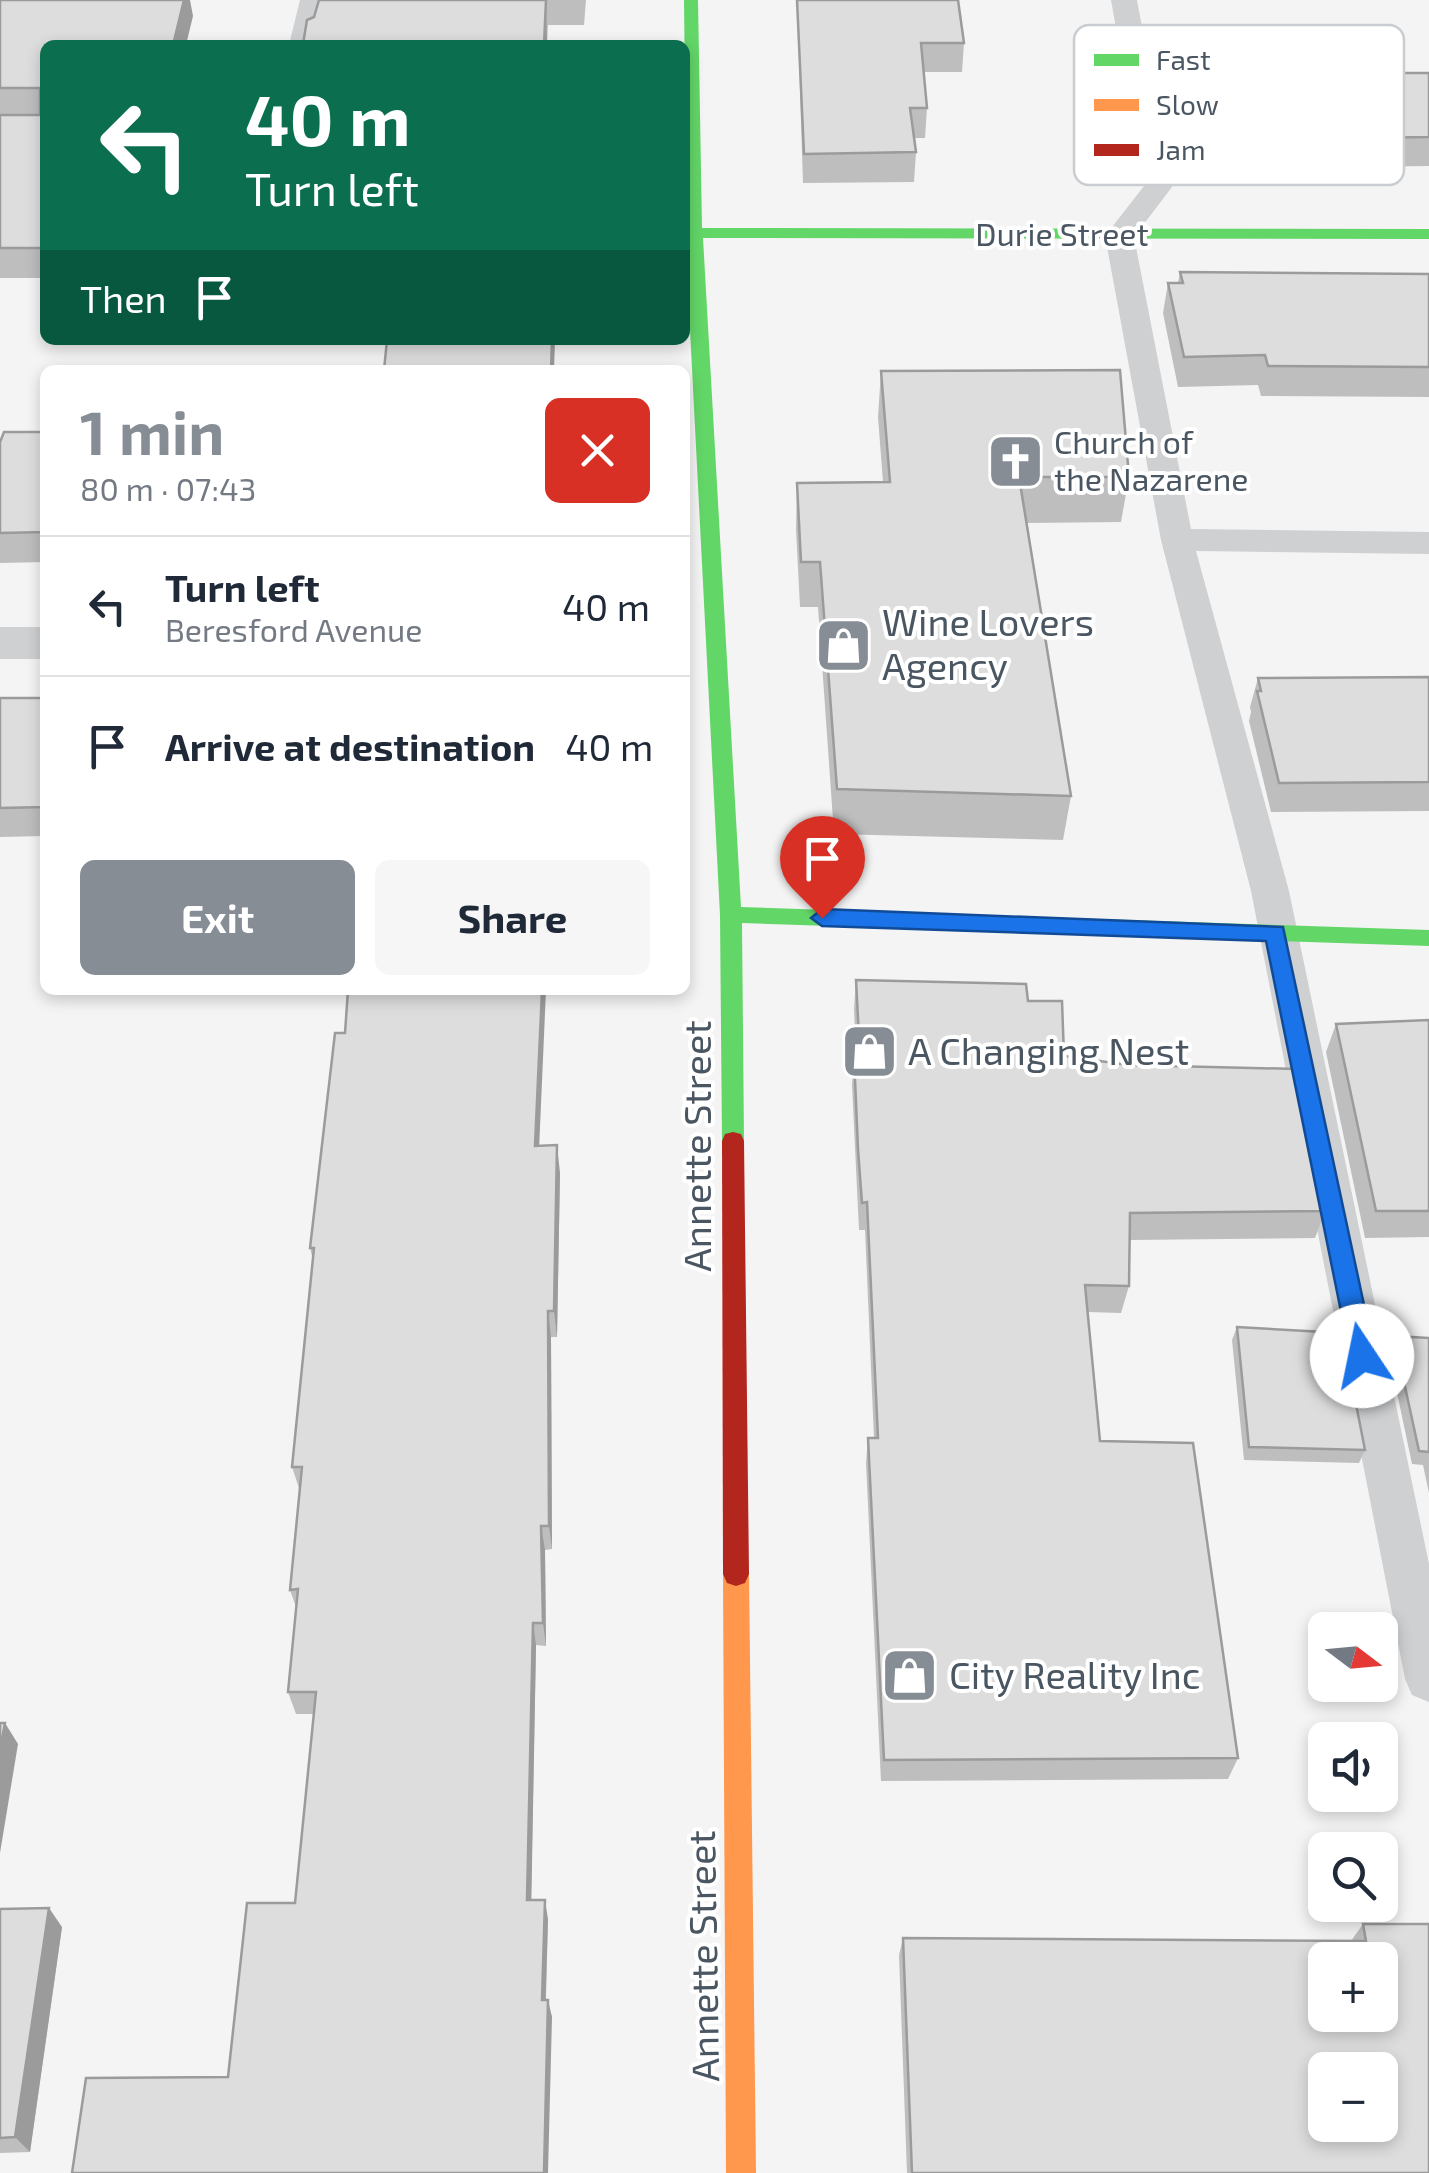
<!DOCTYPE html>
<meta charset="utf-8">
<style>
:root{--surface:#fff;--page:#f6f6f7;--text:#1f2937;--muted:#747a83;--line:#e0e1e3;--accent:#868d94}
body{margin:0;font-family:"Exo 2",sans-serif;background:var(--page);color:var(--text);height:100vh;display:flex;flex-direction:column;font-size:38px;white-space:nowrap}
*{box-sizing:border-box;margin:0}
p{font-size:32px;color:var(--muted)}
.icon{flex:none;width:55px;height:55px;fill:none;stroke:currentColor;stroke-width:2;stroke-linecap:round;stroke-linejoin:round}
.map{position:relative;flex:1;overflow:hidden}
.sheet{position:absolute;left:40px;top:365px;width:650px;height:630px;display:flex;flex-direction:column;background:var(--surface);border-radius:15px;box-shadow:0 5px 15px #0003}
.sheet>*{flex:none}
.guide{position:absolute;left:40px;top:40px;width:650px;height:305px;border-radius:15px;box-shadow:0 5px 15px #0003;background:#0b6e4f;color:#fff;overflow:hidden}
.needle{width:65px;rotate:106deg}
.fabs{position:absolute;left:1308px;top:1612px;display:grid;gap:20px}
.fabs a{display:grid;place-items:center;width:90px;height:90px;border-radius:15px;background:var(--surface);box-shadow:0 5px 15px #0003;font-size:50px}
.pin{position:absolute;display:grid;place-items:center;width:85px;height:85px;color:#fff;margin:-102px -42px;border-radius:50% 50% 50% 0;rotate:-45deg;box-shadow:0 0 10px #0007}
.pin .icon{rotate:45deg}
.me{position:absolute;width:110px;margin:-55px;rotate:349deg;stroke-linejoin:round;filter:drop-shadow(0 0 8px #0008)}
.turn{display:flex;align-items:center;gap:35px;height:210px;padding:0 40px;font-size:45px}
.turn .icon{width:130px;height:130px;stroke-width:2.5}
.turn b{display:block;font-size:70px;line-height:85px}
.then{display:flex;align-items:center;height:95px;padding:0 40px;background:#0003;gap:20px;font-size:38px}
.round{display:grid;place-items:center;flex:none;width:105px;height:105px;border-radius:15px;background:var(--page)}
.summary{display:flex;align-items:center;justify-content:space-between;height:170px;padding:0 40px}
h1{font-size:60px;font-weight:700;line-height:75px;color:var(--accent)}
.action{display:flex;gap:20px;margin-top:auto;padding:20px 40px}
.action a{flex:1;height:115px;border-radius:15px;background:var(--accent);color:#fff;font-size:40px;font-weight:700;line-height:115px;text-align:center}
.action a+a{background:var(--page);color:var(--text)}
ul{padding:0;list-style:none}
li{display:flex;align-items:center;gap:30px;height:140px;padding:0 40px;border-top:2px solid var(--line)}
li div{flex:1}
li b{display:block;font-size:38px}
li em{font-style:normal}
.map>svg:first-child{display:block}
</style>
<div class="map">
<svg width="1429" height="2173" viewBox="0 0 1429 2173">
<rect width="100%" height="100%" fill="#f4f4f4"/>
<g fill="none" stroke-linecap="round" stroke-linejoin="round">
<g fill="#ced0d2" fill-rule="evenodd">
<path d="M 300,0 L 326,0 L 315,45 L 289,45 Z"/>
<path d="M 1111,0 L 1137,0 L 1172,187 L 1134,237 L 1191,529 L 1429,532 L 1429,554 L 1196,551 L 1289,891 L 1429,1564 L 1429,1702 L 1412,1695 L 1405,1679 L 1251,891 L 1161,540 L 1105,236 L 1144,186 Z"/>
</g>
<rect fill="#ced0d2" fill-rule="evenodd" x="0" y="627" width="45" height="32"/>
<path fill="#63d668" fill-rule="evenodd" d="M 684,0 L 698,0 L 702,228 L 1429,229 L 1429,239 L 703,238 L 741,907 L 1429,930 L 1429,946 L 742,923 L 744,1141 L 741,1148 L 725,1148 L 722,1141 L 720,915 L 687,271 Z"/>
<path fill="#ff974d" fill-rule="evenodd" d="M 736,1562 L 745,1565 L 749,1574 L 756,2173 L 726,2173 L 723,1574 L 727,1565 Z"/>
<path fill="#b3261e" fill-rule="evenodd" d="M 733,1132 L 741,1134 L 744,1141 L 749,1574 L 745,1583 L 736,1586 L 727,1583 L 723,1574 L 722,1141 L 725,1134 Z"/>
</g>
<g fill="#bebebf">
<path d="M 0,0 L 193,16 L 45,45 L 45,278 L 0,278 Z"/>
<path d="M 319,0 L 586,0 L 584,25 L 548,25 L 547,45 L 303,45 L 307,20 L 314,17 Z"/>
<path d="M 797,0 L 958,0 L 964,43 L 962,72 L 924,72 L 927,108 L 925,138 L 914,138 L 916,152 L 914,182 L 803,183 Z"/>
<path d="M 1223,59 L 1335,73 L 1429,73 L 1429,166 L 1185,169 L 1169,98 L 1174,68 L 1222,68 Z"/>
<path d="M 1180,272 L 1429,274 L 1429,397 L 1261,396 L 1258,385 L 1178,387 L 1163,313 L 1168,283 L 1178,283 Z"/>
<path d="M 881,371 L 1129,477 L 1121,522 L 1027,523 L 1071,796 L 1063,840 L 834,834 L 818,607 L 800,607 L 796,529 L 797,483 L 883,482 L 878,417 Z"/>
<path d="M 45,432 L 45,562 L 0,563 L 0,442 Z"/>
<path d="M 1429,677 L 1429,811 L 1271,812 L 1249,721 L 1251,712 L 1250,707 L 1258,678 Z"/>
<path d="M 0,698 L 45,698 L 45,836 L 0,837 Z"/>
<path d="M 856,980 L 1028,1001 L 1064,1056 L 1325,1211 L 1315,1238 L 1130,1240 L 1129,1286 L 1121,1313 L 1088,1312 L 1100,1441 L 1238,1758 L 1228,1779 L 881,1781 L 866,1463 L 868,1438 L 874,1438 L 865,1230 L 859,1230 L 852,1085 L 854,1056 L 856,1056 L 854,1009 Z"/>
<path d="M 1429,1020 L 1429,1237 L 1365,1238 L 1326,1052 L 1336,1024 Z"/>
<path d="M 345,1033 L 539,1146 L 560,1173 L 557,1337 L 551,1337 L 552,1549 L 545,1550 L 546,1646 L 536,1645 L 531,1900 L 548,1919 L 546,2000 L 552,2017 L 228,2077 L 295,1903 L 314,1714 L 296,1714 L 288,1692 L 296,1607 L 290,1590 L 300,1491 L 292,1467 L 313,1260 L 310,1248 Z"/>
<path d="M 1237,1327 L 1365,1450 L 1359,1463 L 1244,1460 L 1232,1340 Z"/>
<path d="M 1394,1336 L 1429,1338 L 1429,1493 L 1423,1465 L 1412,1464 L 1388,1350 Z"/>
<path d="M 0,1909 L 62,1927 L 30,2152 L 0,2153 Z"/>
<path d="M 1363,1924 L 1429,2173 L 907,2173 L 899,1955 L 903,1938 L 1351,1941 Z"/>
</g>
<g fill="#9b9b9b">
<path d="M 184,0 L 190,0 L 193,16 L 186,45 L 173,45 Z"/>
<path d="M 546,0 L 547,45 L 544,45 Z"/>
<path d="M 552,340 L 555,340 L 554,370 L 551,370 Z"/>
<path d="M 542,990 L 546,990 L 538,1173 L 535,1146 Z"/>
<path d="M 557,1145 L 560,1173 L 557,1337 L 554,1311 Z"/>
<path d="M 548,1311 L 551,1337 L 552,1549 L 549,1526 Z"/>
<path d="M 541,1526 L 545,1550 L 546,1646 L 543,1623 Z"/>
<path d="M 533,1623 L 536,1645 L 531,1919 L 527,1900 Z"/>
<path d="M 5,1723 L 18,1744 L 0,1853 L 0,1750 Z"/>
<path d="M 545,1900 L 548,1919 L 545,2017 L 542,2000 Z"/>
<path d="M 49,1908 L 62,1927 L 30,2152 L 15,2137 Z"/>
<path d="M 548,2000 L 552,2017 L 548,2173 L 544,2173 Z"/>
</g>
<g fill="#ddddde" stroke="#9b9b9b" stroke-width="2.5" fill-rule="evenodd">
<path d="M 0,0 L 184,0 L 173,45 L 45,45 L 45,248 L 0,248 L 0,115 L 40,115 L 40,88 L 0,88 Z"/>
<path d="M 319,0 L 546,0 L 544,45 L 303,44 L 307,20 L 314,17 Z"/>
<path d="M 797,0 L 958,0 L 964,43 L 921,43 L 927,108 L 910,108 L 916,152 L 804,154 Z"/>
<path d="M 1223,59 L 1332,59 L 1335,73 L 1429,73 L 1429,137 L 1191,140 L 1174,68 L 1226,68 Z"/>
<path d="M 1180,272 L 1429,274 L 1429,367 L 1268,366 L 1265,355 L 1184,357 L 1168,283 L 1183,283 Z"/>
<path d="M 387,340 L 552,340 L 551,370 L 384,370 Z"/>
<path d="M 1120,370 L 1129,477 L 1019,477 L 1071,796 L 837,789 L 820,562 L 801,562 L 797,483 L 890,482 L 881,371 Z"/>
<path d="M 4,432 L 45,432 L 45,532 L 0,533 L 0,442 Z"/>
<path d="M 1429,677 L 1429,782 L 1279,783 L 1257,691 L 1261,691 L 1258,678 Z"/>
<path d="M 0,698 L 45,698 L 45,807 L 0,808 Z"/>
<path d="M 856,980 L 1026,984 L 1028,1001 L 1062,1001 L 1064,1056 L 1128,1065 L 1297,1069 L 1325,1211 L 1130,1213 L 1129,1286 L 1085,1285 L 1100,1441 L 1193,1443 L 1238,1758 L 884,1760 L 868,1438 L 878,1438 L 867,1202 L 862,1203 L 858,1149 L 854,1056 L 860,1056 Z"/>
<path d="M 348,990 L 542,990 L 535,1146 L 557,1145 L 554,1311 L 548,1311 L 549,1526 L 541,1526 L 543,1623 L 533,1623 L 527,1900 L 545,1900 L 542,2000 L 548,2000 L 544,2173 L 72,2173 L 86,2078 L 228,2077 L 247,1903 L 295,1903 L 316,1692 L 288,1692 L 298,1589 L 290,1590 L 302,1467 L 292,1467 L 314,1248 L 310,1248 L 335,1033 L 345,1033 Z"/>
<path d="M 1429,1020 L 1429,1211 L 1376,1211 L 1336,1024 Z"/>
<path d="M 1237,1327 L 1342,1333 L 1365,1450 L 1249,1447 Z"/>
<path d="M 1394,1336 L 1429,1338 L 1429,1452 L 1419,1451 Z"/>
<path d="M 0,1723 L 5,1723 L 0,1750 Z"/>
<path d="M 49,1908 L 15,2137 L 0,2138 L 0,1909 Z"/>
<path d="M 1363,1924 L 1429,1924 L 1429,2173 L 912,2173 L 903,1938 L 1366,1941 ZM 1325,1960 L 1380,1960 L 1380,2015 L 1325,2015 ZM 1325,2070 L 1380,2070 L 1380,2125 L 1325,2125 Z"/>
</g>
<path fill="#1a73e8" stroke="#114b97" stroke-width="2.5" d="M 822,909 L 1283,927 L 1375,1356 L 1371,1364 L 1362,1367 L 1354,1364 L 1350,1356 L 1266,941 L 822,926 L 811,918 Z"/>
<defs>
<symbol id="church-square" viewBox="-11 -11 22 22"><rect x="-9" y="-9" width="18" height="18" rx="4" fill="#868d94" stroke="#fff"/><path d="M-1.2-6h2.4v3.5h3.3v2.4h-3.3V6h-2.4V-.1h-3.3v-2.4h3.3Z" fill="#fff"/></symbol>
<symbol id="shop-square" viewBox="-11 -11 22 22"><rect x="-9" y="-9" width="18" height="18" rx="4" fill="#868d94" stroke="#fff"/><path d="M-5-2.5h2.3a2.7 3.5 0 0 1 5.4 0H5L5.5 6h-11ZM-1.5-2.5h3a1.5 2.3 0 0 0-3 0Z" fill="#fff"/></symbol>
</defs>
<g fill-rule="evenodd">
<use href="#church-square" x="984" y="430" width="63" height="63"/>
<use href="#shop-square" x="812" y="614" width="63" height="63"/>
<use href="#shop-square" x="838" y="1020" width="63" height="63"/>
<use href="#shop-square" x="878" y="1644" width="63" height="63"/>
</g>
<g text-anchor="middle" stroke-width="8" stroke-linejoin="round" paint-order="stroke">
<g font-size="32" fill="#4a5661" stroke="#fff">
<text x="1062" y="246">Durie Street</text>
</g>
<g font-size="32" fill="#4a5661" stroke="#fff" text-anchor="start">
<text x="1054" y="454">Church of<tspan x="1054" dy="37">the Nazarene</tspan></text>
</g>
<g font-size="38" fill="#4a5661" stroke="#fff" text-anchor="start">
<text x="882" y="636">Wine Lovers<tspan x="882" dy="44">Agency</tspan></text>
<text x="908" y="1065">A Changing Nest</text>
<text x="949" y="1689">City Reality Inc</text>
</g>
<g font-size="38" fill="#4a5661" stroke="#fff">
<text transform="translate(698 1146) rotate(-90)" y="13">Annette Street</text>
<text transform="translate(704 1956) rotate(-91)" y="13">Annette Street</text>
</g>
</g>
<rect x="1074" y="25" width="330" height="160" rx="15" fill="#fff" stroke="#c9ccd0" stroke-width="2.5"/>
<rect x="1094" y="54" width="45" height="12" fill="#63d668"/>
<rect x="1094" y="99" width="45" height="12" fill="#ff974d"/>
<rect x="1094" y="144" width="45" height="12" fill="#b3261e"/>
<g font-size="28" fill="#4a5661">
<text x="1156" y="70">Fast</text>
<text x="1156" y="115">Slow</text>
<text x="1156" y="160">Jam</text>
</g>
</svg>
<div class="fabs">
<a><svg class="needle" viewBox="-14 -14 28 28"><path d="M0-13l5 13h-10z" fill="#e53935"/><path d="M0 13l5-13h-10z" fill="#747a83"/></svg></a>
<a><svg class="icon" aria-label="sound" viewBox="0 0 24 24"><path d="M4 9h4l5-4v14l-5-4H4zM17 9q2 3 0 6"/></svg></a>
<a><svg class="icon" aria-label="search" viewBox="0 0 24 24"><circle cx="10" cy="10" r="6"/><path d="M15 15l6 6"/></svg></a>
<a>+</a>
<a>−</a>
</div>
<div class="pin" style="left:822px;top:918px;background:#d93025"><svg class="icon" aria-label="arrive" viewBox="0 0 24 24"><path d="M6 21V4h12l-3 4 3 4H6"/></svg></div>
<svg class="me" style="left:1362px;top:1356px" viewBox="-20 -20 40 40"><circle r="19" fill="#fff"/><path d="M0-13L10 11 0 6-10 11z" fill="#1a73e8"/></svg>
<div class="guide">
<div class="turn"><svg class="icon" aria-label="left" viewBox="0 0 24 24"><path d="M17 20v-9H6M10 6l-5 5 5 5"/></svg><div><b>40 m</b>Turn left</div></div>
<div class="then">Then<svg class="icon" aria-label="arrive" viewBox="0 0 24 24"><path d="M6 21V4h12l-3 4 3 4H6"/></svg></div>
</div>
<section class="sheet">
<div class="summary"><div><h1>1 min</h1><p>80 m · 07:43</p></div><a class="round" style="background:#d93025;color:#fff"><svg class="icon" aria-label="close" viewBox="0 0 24 24"><path d="M6 6l12 12M18 6L6 18"/></svg></a></div>
<ul>
<li><svg class="icon" aria-label="left" viewBox="0 0 24 24"><path d="M17 20v-9H6M10 6l-5 5 5 5"/></svg><div><b>Turn left</b><p>Beresford Avenue</p></div><em>40 m</em></li>
<li><svg class="icon" aria-label="arrive" viewBox="0 0 24 24"><path d="M6 21V4h12l-3 4 3 4H6"/></svg><div><b>Arrive at destination</b></div><em>40 m</em></li>
</ul>
<div class="action"><a>Exit</a><a>Share</a></div>
</section>
</div>
